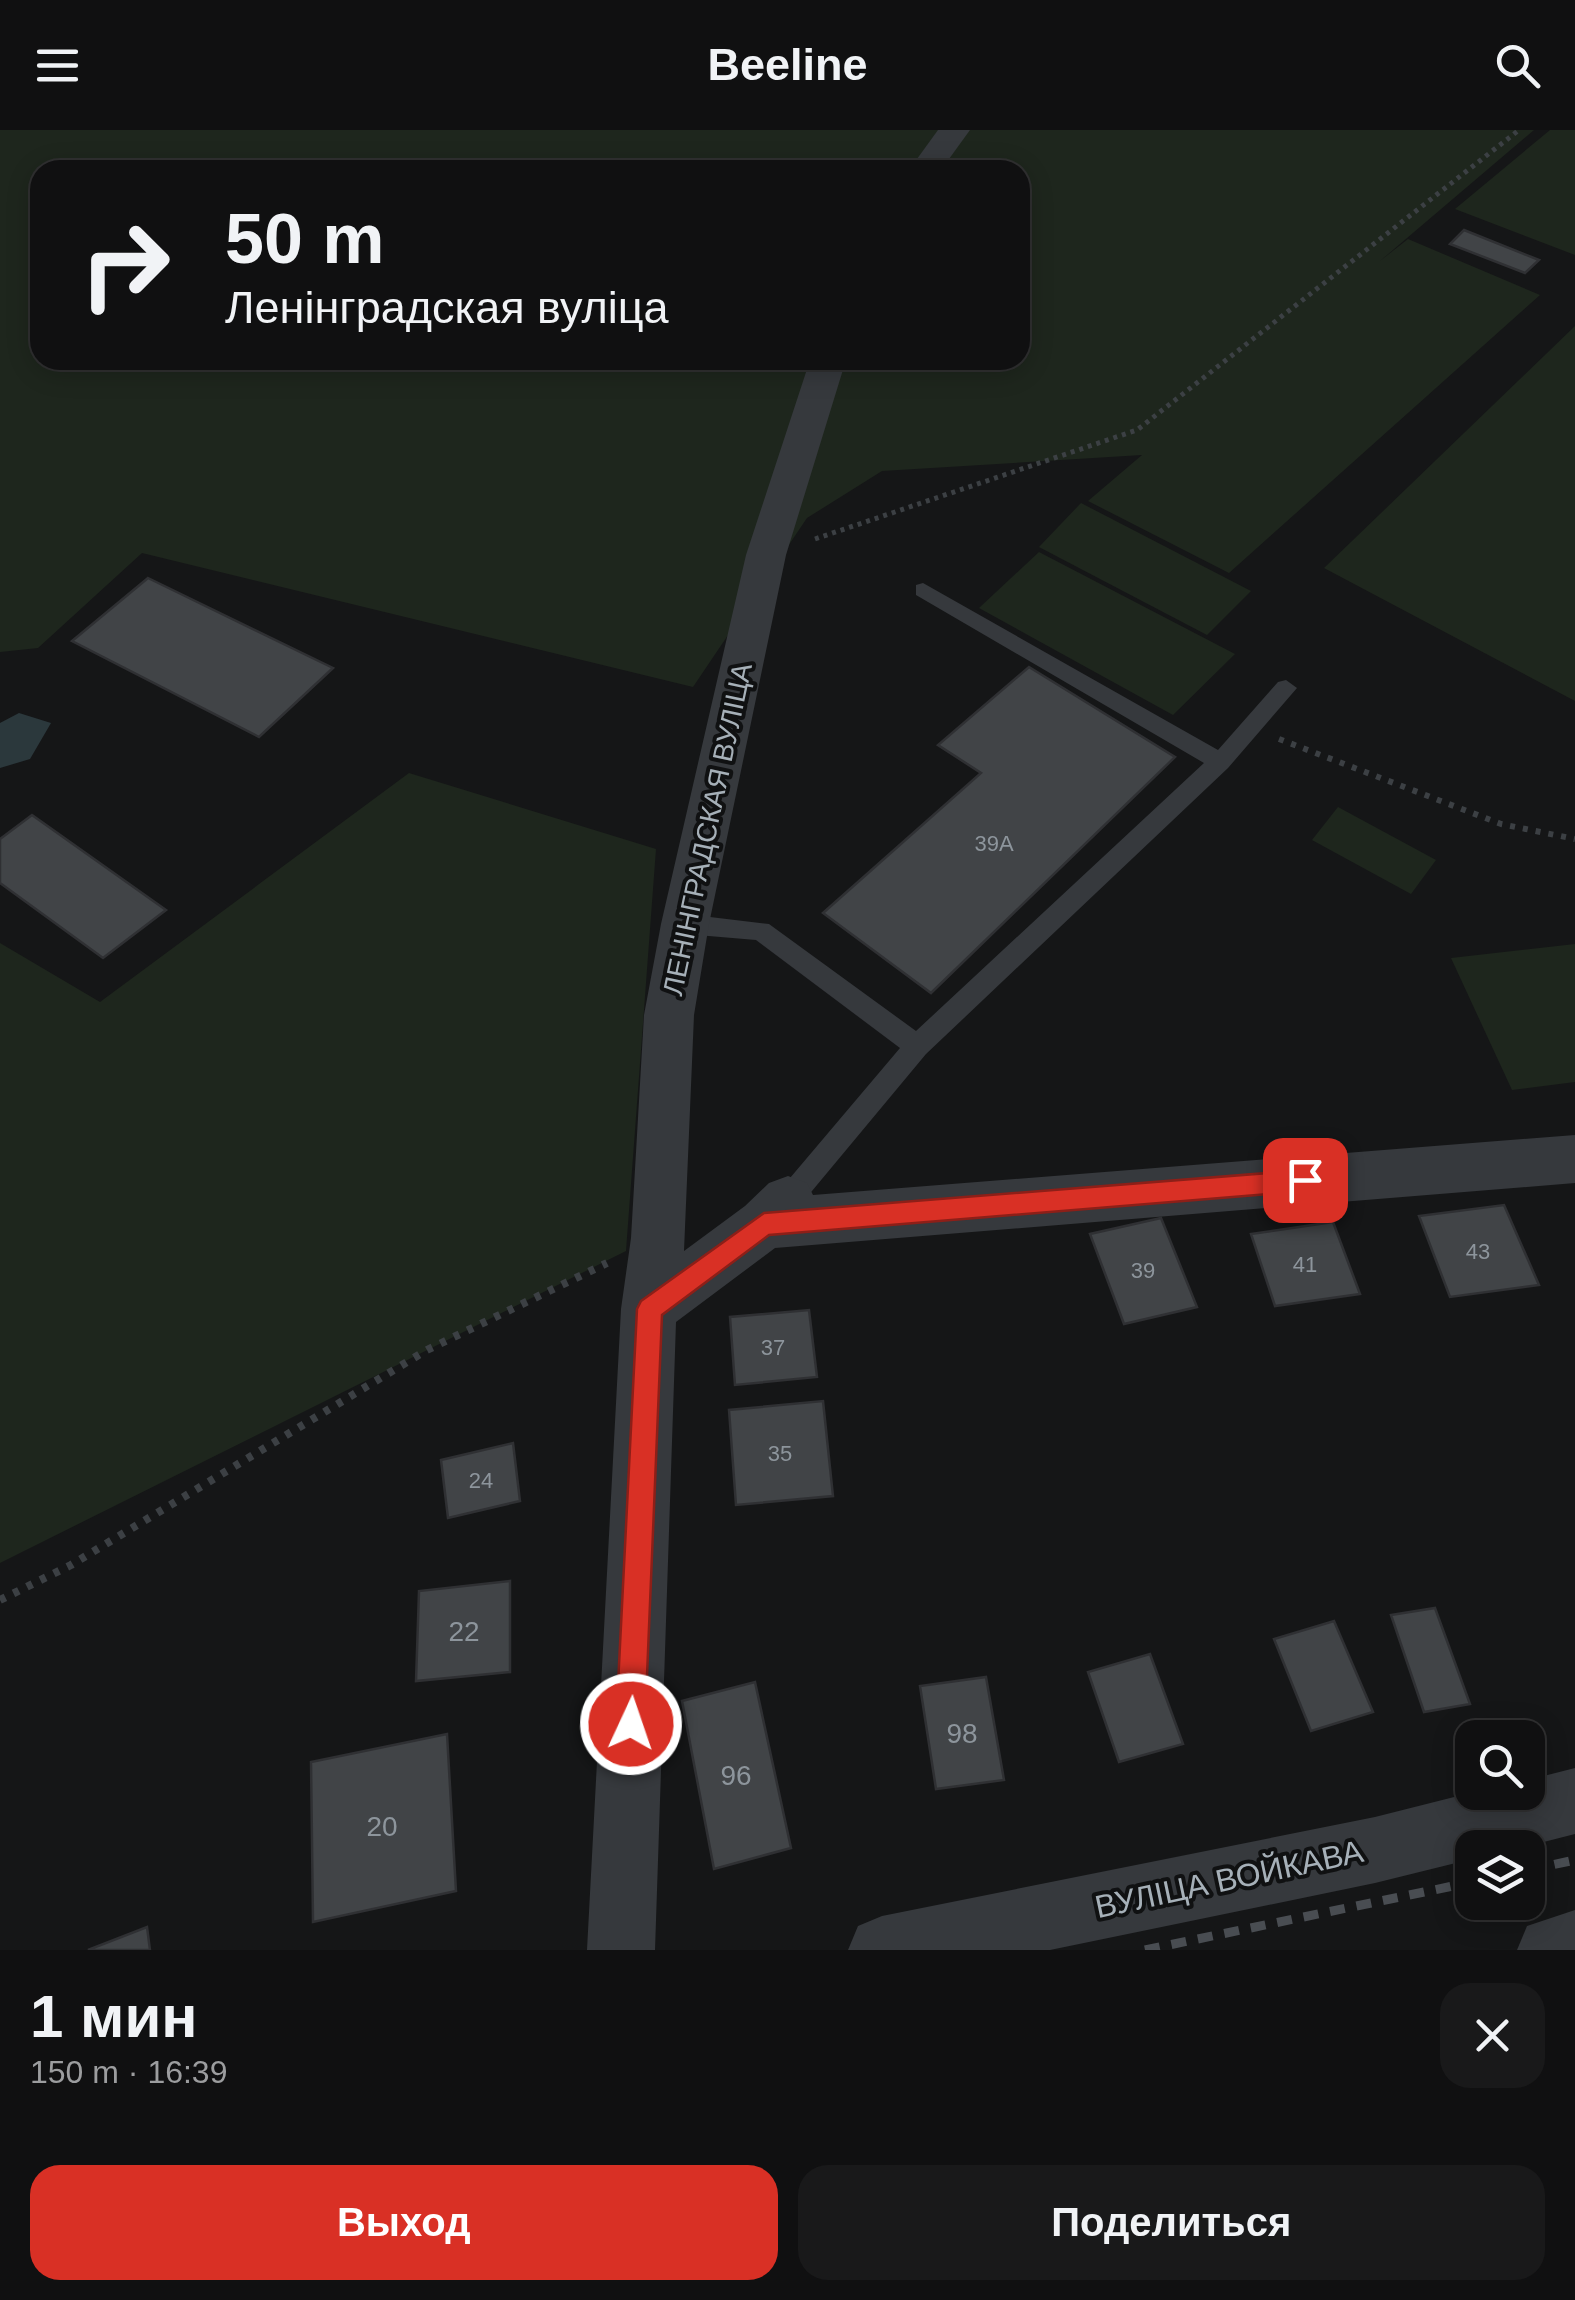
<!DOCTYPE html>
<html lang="ru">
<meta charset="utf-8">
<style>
:root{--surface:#101011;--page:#19191a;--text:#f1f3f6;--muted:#9c9d9f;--line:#303031;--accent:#d93025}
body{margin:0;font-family:Arial,sans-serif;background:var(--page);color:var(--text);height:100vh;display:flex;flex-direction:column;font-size:38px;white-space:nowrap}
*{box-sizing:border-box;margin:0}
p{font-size:32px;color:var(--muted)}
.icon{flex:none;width:55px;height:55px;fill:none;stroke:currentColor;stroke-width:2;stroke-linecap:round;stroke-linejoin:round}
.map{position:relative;height:1820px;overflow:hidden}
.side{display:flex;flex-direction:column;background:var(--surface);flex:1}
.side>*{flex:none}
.top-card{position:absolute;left:30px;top:30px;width:1000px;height:210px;border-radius:30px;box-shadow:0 5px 25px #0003,0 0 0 2px var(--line);background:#101011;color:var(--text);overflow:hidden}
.controls{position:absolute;left:1455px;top:1590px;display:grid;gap:20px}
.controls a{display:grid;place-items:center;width:90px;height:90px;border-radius:20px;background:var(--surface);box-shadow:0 5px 25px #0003,0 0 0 2px var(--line);font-size:50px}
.pin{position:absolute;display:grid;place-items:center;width:85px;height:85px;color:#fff;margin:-42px;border-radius:20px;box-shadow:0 5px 15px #0006}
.me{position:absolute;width:110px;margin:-55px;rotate:3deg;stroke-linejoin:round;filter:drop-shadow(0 0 8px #0008)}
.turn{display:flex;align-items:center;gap:35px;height:210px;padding:0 30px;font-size:45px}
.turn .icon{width:130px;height:130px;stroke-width:2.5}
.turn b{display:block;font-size:70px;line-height:85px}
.round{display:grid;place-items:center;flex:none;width:105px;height:105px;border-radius:30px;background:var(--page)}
.head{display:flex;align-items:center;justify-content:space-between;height:170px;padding:0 30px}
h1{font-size:60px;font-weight:600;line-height:75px}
.action{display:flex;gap:20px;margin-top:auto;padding:20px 30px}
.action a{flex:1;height:115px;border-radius:30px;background:var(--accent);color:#fff;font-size:40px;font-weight:600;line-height:115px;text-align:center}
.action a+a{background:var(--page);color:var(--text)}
header{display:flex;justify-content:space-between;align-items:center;height:130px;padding:0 30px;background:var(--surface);font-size:45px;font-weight:600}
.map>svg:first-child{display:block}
</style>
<header><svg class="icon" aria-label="menu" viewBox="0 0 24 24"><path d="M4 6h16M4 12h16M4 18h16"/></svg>Beeline<svg class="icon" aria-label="search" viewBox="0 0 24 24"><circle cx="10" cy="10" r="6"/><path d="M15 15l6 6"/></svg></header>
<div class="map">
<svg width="1575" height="1820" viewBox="0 0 1575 1820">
<rect width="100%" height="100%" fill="#151617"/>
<g fill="#1e261d" fill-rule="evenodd">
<path d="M 0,0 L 1534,0 L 1380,131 L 1408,109 L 1540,165 L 1229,443 L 1088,371 L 1142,325 L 882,341 L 807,388 L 693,557 L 142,423 L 38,518 L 0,522 ZM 40,40 L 1020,40 L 1020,230 L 40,230 Z"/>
<path d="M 1550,0 L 1575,0 L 1575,125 L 1455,79 Z"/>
<path d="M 1575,196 L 1575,571 L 1324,438 Z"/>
<path d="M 1081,373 L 1251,461 L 1207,505 L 1039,417 Z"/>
<path d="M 1039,422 L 1235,524 L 1173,585 L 979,478 Z"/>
<path d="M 409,643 L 656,719 L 626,1121 L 0,1433 L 0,813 L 100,872 Z"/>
<path d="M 1338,677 L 1436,730 L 1411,764 L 1312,710 Z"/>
<path d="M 1575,814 L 1575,952 L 1512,960 L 1451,828 Z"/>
</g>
<path fill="#2b383c" d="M 19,583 L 51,593 L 30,629 L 0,638 L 0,593 Z"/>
<g fill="#414447" stroke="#2f3033" stroke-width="2.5">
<path d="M 1464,100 L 1539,130 L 1525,143 L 1450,114 Z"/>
<path d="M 148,448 L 333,538 L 259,607 L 72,511 Z"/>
<path d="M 1029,537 L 1175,627 L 931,863 L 823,783 L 981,643 L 938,615 Z"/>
<path d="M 32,685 L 166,780 L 103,828 L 0,753 L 0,709 Z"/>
<path d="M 1504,1075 L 1539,1155 L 1450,1167 L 1419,1086 Z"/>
<path d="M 1161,1088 L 1197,1177 L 1124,1194 L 1090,1104 Z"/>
<path d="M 1333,1092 L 1360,1164 L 1275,1176 L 1251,1104 Z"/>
<path d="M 809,1180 L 817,1247 L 735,1255 L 730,1187 Z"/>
<path d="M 823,1271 L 833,1366 L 736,1375 L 729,1280 Z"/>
<path d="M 513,1313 L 520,1371 L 448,1388 L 441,1330 Z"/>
<path d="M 510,1451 L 510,1542 L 416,1551 L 419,1461 Z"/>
<path d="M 1435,1478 L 1470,1574 L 1424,1582 L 1391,1485 Z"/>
<path d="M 1334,1491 L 1373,1582 L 1311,1601 L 1274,1509 Z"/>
<path d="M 1150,1524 L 1183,1614 L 1119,1632 L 1088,1542 Z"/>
<path d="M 986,1547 L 1004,1650 L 936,1659 L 920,1556 Z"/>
<path d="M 755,1552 L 791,1718 L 714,1739 L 682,1571 Z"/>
<path d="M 447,1604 L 456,1761 L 313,1792 L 311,1632 Z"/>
<path d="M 147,1797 L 150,1820 L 88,1820 Z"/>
</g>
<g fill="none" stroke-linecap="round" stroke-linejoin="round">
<path stroke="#3c4044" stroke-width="5" stroke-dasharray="4 5" stroke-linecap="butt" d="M 815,409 L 1137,300 L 1519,0"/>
<path stroke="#3c4044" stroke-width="6" stroke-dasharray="5 8" stroke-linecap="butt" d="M 1279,609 L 1501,694 L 1575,709"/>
<path stroke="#3c4044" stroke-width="8" stroke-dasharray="6 9" stroke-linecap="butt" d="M 0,1470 L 71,1435 L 427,1220 L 607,1133"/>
<path fill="#36393d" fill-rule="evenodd" d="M 923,453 L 1218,620 L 1278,552 L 1286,550 L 1297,558 L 1228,638 L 926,924 L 797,1079 L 788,1082 L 779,1079 L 775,1070 L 779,1061 L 900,918 L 756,810 L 685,804 L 677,801 L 673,794 L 677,787 L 685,784 L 769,794 L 916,901 L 1204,633 L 916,465 L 916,455 Z"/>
<g fill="#36393d" fill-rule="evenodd">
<path d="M 938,0 L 970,0 L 941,40 L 909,40 Z"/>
<path d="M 810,230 L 846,230 L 786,425 L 709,794 L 694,885 L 684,1121 L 745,1076 L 769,1053 L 788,1046 L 807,1053 L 813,1065 L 1575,1005 L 1575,1053 L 775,1118 L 676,1192 L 655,1820 L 587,1820 L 621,1179 L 631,1108 L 644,885 L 661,794 L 746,425 Z"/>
<path d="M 1575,1638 L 1575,1704 L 1520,1718 L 1472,1718 L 1472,1729 L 1375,1753 L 1050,1820 L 848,1820 L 858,1796 L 882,1786 L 1375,1687 L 1474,1662 L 1528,1662 L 1528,1650 Z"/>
<path d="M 1575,1780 L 1575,1820 L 1517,1820 L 1527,1796 Z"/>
</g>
<g stroke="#494d52" stroke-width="9" stroke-dasharray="15 12" stroke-linecap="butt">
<path d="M 1528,1740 L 1575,1730"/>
<path d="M 1145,1820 L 1472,1752"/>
</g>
</g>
<path fill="#d93025" stroke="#8d1f18" stroke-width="2.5" d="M 1305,1040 L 1313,1043 L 1317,1050 L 1313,1058 L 1305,1061 L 769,1105 L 662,1185 L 645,1594 L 641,1604 L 631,1608 L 620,1604 L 616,1594 L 637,1179 L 641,1171 L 764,1083 Z"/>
<g text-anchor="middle" stroke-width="8" stroke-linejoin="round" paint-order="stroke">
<g font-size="22" fill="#8d959c">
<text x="994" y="721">39А</text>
<text x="1478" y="1129">43</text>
<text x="1305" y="1142">41</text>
<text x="1143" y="1148">39</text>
<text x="773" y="1225">37</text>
<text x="780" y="1331">35</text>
<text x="481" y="1358">24</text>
</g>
<g font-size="28" fill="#a6b0b8" stroke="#101112">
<text transform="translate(707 699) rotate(-78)" y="10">ЛЕНІНГРАДСКАЯ ВУЛІЦА</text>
</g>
<g font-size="28" fill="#8d959c">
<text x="464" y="1511">22</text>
<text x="962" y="1613">98</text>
<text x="736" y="1655">96</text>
<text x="382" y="1706">20</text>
</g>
<g font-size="32" fill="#a6b0b8" stroke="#101112">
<text transform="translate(1229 1749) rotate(-12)" y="11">ВУЛІЦА ВОЙКАВА</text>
</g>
</g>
</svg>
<div class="controls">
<a><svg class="icon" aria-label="search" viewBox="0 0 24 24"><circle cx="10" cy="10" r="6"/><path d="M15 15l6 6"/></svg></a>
<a><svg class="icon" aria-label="layers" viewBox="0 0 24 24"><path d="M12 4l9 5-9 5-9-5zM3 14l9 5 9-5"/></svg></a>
</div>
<div class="pin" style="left:1305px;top:1050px;background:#d93025"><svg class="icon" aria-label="arrive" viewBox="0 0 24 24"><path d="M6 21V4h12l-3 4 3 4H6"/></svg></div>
<svg class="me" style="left:631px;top:1594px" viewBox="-20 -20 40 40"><circle r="17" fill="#d93025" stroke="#fff" stroke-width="3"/><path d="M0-11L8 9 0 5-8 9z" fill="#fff"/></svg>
<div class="top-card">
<div class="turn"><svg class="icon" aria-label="right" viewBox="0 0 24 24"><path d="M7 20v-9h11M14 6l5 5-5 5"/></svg><div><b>50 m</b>Ленінградская вуліца</div></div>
</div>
</div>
<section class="side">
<div class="head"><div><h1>1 мин</h1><p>150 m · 16:39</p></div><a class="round"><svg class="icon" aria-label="close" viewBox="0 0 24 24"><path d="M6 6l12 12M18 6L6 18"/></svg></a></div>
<div class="action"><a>Выход</a><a>Поделиться</a></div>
</section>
